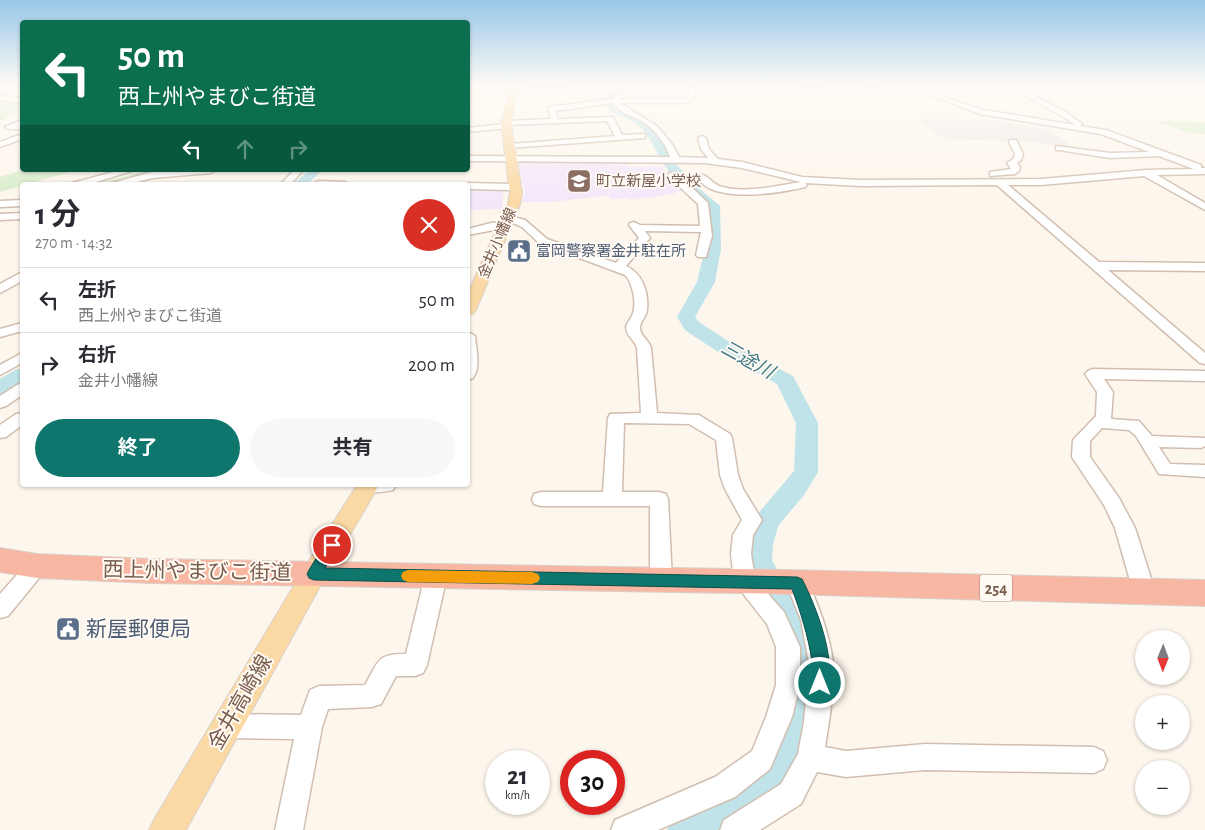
<!DOCTYPE html>
<html lang="ja">
<meta charset="utf-8">
<style>
:root{--surface:#fff;--page:#f7f7f7;--text:#2b2b33;--muted:#7c7c81;--line:#e1e1e2;--accent:#0f766e}
body{margin:0;font-family:"Alegreya Sans","Noto Sans JP",sans-serif;background:var(--page);color:var(--text);height:100vh;display:flex;flex-direction:column;font-size:19px;white-space:nowrap}
*{box-sizing:border-box;margin:0}
p{font-size:16px;color:var(--muted)}
.icon{flex:none;width:28px;height:28px;fill:none;stroke:currentColor;stroke-width:2;stroke-linecap:round;stroke-linejoin:round}
.map{position:relative;flex:1;overflow:hidden}
.details{position:absolute;left:20px;top:182px;width:450px;height:305px;display:flex;flex-direction:column;background:var(--surface);border-radius:5px;box-shadow:0 1px 4px #0004}
.details>*{flex:none}
.top-card{position:absolute;left:20px;top:20px;width:450px;height:152px;border-radius:5px;box-shadow:0 1px 4px #0004;background:#0b6e4f;color:#fff;overflow:hidden}
.needle{width:32px;rotate:181deg}
.buttons{position:absolute;left:1135px;top:630px;display:grid;gap:10px}
.buttons a{display:grid;place-items:center;width:55px;height:55px;border-radius:50%;background:var(--surface);box-shadow:0 1px 4px #0004;font-size:25px}
.speed{position:absolute;left:485px;top:750px;display:flex;gap:10px;font-size:25px;font-weight:700;text-align:center}
.speed>*{display:grid;place-content:center;width:65px;height:65px;border-radius:50%;background:var(--surface);box-shadow:0 1px 4px #0004;line-height:1}
.speed small{font-size:12px;font-weight:400}
.speed .limit{border:8px solid #d22;background:#fff;color:#111}
.pin{position:absolute;display:grid;place-items:center;width:42px;height:42px;color:#fff;margin:-21px;border:2px solid #fff;border-radius:50%;box-shadow:0 1px 5px #0007}
.me{position:absolute;width:55px;margin:-28px;rotate:0deg;stroke-linejoin:round;filter:drop-shadow(0 0 4px #0008)}
.turn{display:flex;align-items:center;gap:18px;height:105px;padding:0 15px;font-size:22px}
.turn .icon{width:65px;height:65px;stroke-width:2.5}
.turn b{display:block;font-size:35px;line-height:42px}
.lanes{display:flex;align-items:center;height:48px;padding:0 15px;background:#0003;justify-content:center;gap:25px;direction:ltr}
.lanes .off{opacity:.35}
.round{display:grid;place-items:center;flex:none;width:52px;height:52px;border-radius:26px;background:var(--page)}
.overview{display:flex;align-items:center;justify-content:space-between;height:85px;padding:0 15px}
h1{font-size:30px;font-weight:700;line-height:38px}
.button{display:flex;gap:10px;margin-top:auto;padding:10px 15px}
.button a{flex:1;height:58px;border-radius:30px;background:var(--accent);color:#fff;font-size:20px;font-weight:700;line-height:58px;text-align:center}
.button a+a{background:var(--page);color:var(--text)}
ul{padding:0;list-style:none}
li{display:flex;align-items:center;gap:15px;height:65px;padding:0 15px;border-top:1px solid var(--line)}
li div{flex:1}
li b{display:block;font-size:19px}
li em{font-style:normal}
.map>svg:first-child{display:block}
</style>
<div class="map">
<svg width="1205" height="830" viewBox="0 0 1205 830">
<rect width="100%" height="100%" fill="#fdf6ec"/>
<path fill="#efe9e4" d="M 918,119 L 1000,120 L 1045,129 L 1070,144 L 1066,148 L 1032,142 L 947,139 L 940,137 Z"/>
<g fill="#f3e8fa">
<path d="M 521,160 L 624,162 L 628,167 L 661,166 L 675,181 L 681,191 L 672,194 L 631,200 L 629,198 L 610,199 L 609,195 L 553,202 L 522,202 L 525,192 L 518,163 Z"/>
<path d="M 468,187 L 504,188 L 502,209 L 468,210 Z"/>
</g>
<g fill="#d8ecc9">
<path d="M 0,99 L 22,101 L 22,110 L 0,121 Z"/>
<path d="M 1156,121 L 1205,122 L 1205,134 L 1189,133 Z"/>
<path d="M 23,170 L 77,170 L 0,192 L 0,177 Z"/>
<path d="M 150,170 L 202,170 L 149,175 L 111,185 L 89,185 Z"/>
</g>
<g fill="none" stroke-linecap="round" stroke-linejoin="round">
<g fill="#bfe3e8" fill-rule="evenodd">
<path d="M 624,85 L 635,85 L 612,101 L 616,107 L 644,120 L 659,136 L 675,163 L 701,190 L 720,206 L 721,249 L 715,282 L 695,317 L 699,322 L 734,345 L 793,376 L 818,423 L 818,472 L 804,495 L 778,526 L 773,545 L 772,560 L 817,643 L 821,711 L 812,748 L 807,761 L 782,800 L 742,825 L 731,830 L 667,830 L 673,816 L 714,797 L 756,774 L 778,740 L 787,711 L 785,643 L 744,560 L 745,545 L 756,516 L 794,471 L 796,423 L 777,384 L 720,353 L 695,337 L 685,330 L 677,317 L 697,282 L 705,249 L 706,207 C 691,196 676,182 665,166 C 655,152 651,135 637,124 C 623,114 613,119 602,101 L 604,99 Z"/>
<path d="M 309,170 L 322,170 L 307,185 L 293,185 Z"/>
<path d="M 22,368 L 22,383 L 8,393 L 0,394 L 0,379 L 15,370 Z"/>
</g>
<defs>
<g id="minor">
<path d="M 10,85 L 21,85 L 0,93 L 0,89 Z"/>
<path d="M 468,85 L 597,85 L 468,89 Z"/>
<path d="M 632,85 L 641,85 L 620,99 L 684,99 L 688,95 L 689,88 L 701,85 L 694,90 L 694,96 L 687,103 L 620,103 L 657,126 L 672,144 L 679,157 L 708,158 L 701,149 L 698,138 L 702,136 L 706,138 L 709,149 L 718,159 L 742,162 L 802,177 L 861,180 L 1041,179 L 1146,170 L 1194,169 L 1159,156 L 1110,158 L 1059,150 L 1056,150 L 1056,146 L 1110,153 L 1149,152 L 1101,134 L 980,114 L 918,90 L 850,85 L 919,85 L 946,98 L 984,110 L 1075,125 C 1056,109 1031,104 1014,85 L 1021,85 L 1033,95 L 1066,112 L 1082,124 L 1080,126 L 1106,130 L 1201,165 L 1201,168 L 1205,168 L 1205,174 L 1157,175 L 1205,203 L 1205,210 L 1144,176 L 1041,185 L 1008,185 L 1099,262 L 1205,263 L 1205,271 L 1108,270 L 1205,353 L 1205,364 L 1200,363 L 997,185 L 861,186 L 805,183 L 807,185 L 805,187 C 780,193 718,203 700,181 L 685,181 L 708,203 L 712,236 L 706,257 L 698,257 L 696,255 L 701,232 L 645,231 L 650,238 L 626,266 C 642,273 649,292 647,310 C 647,316 640,321 640,328 C 640,336 649,340 651,348 L 657,413 L 699,415 L 730,434 L 732,438 L 738,475 L 743,489 L 762,520 L 753,535 L 751,554 L 755,579 L 784,612 L 800,647 L 800,685 L 792,717 L 770,769 L 735,797 L 658,830 L 611,830 L 615,820 L 715,777 L 752,751 L 766,717 L 776,685 L 776,647 L 767,624 L 734,582 L 731,554 L 733,535 L 742,520 L 725,489 L 720,475 L 716,440 L 689,424 L 624,423 L 622,492 L 659,492 L 666,494 L 668,499 L 672,581 L 668,587 L 661,590 L 654,587 L 650,581 L 650,506 L 541,506 L 534,504 L 532,499 L 534,494 L 541,492 L 603,492 L 608,418 L 610,414 L 641,413 L 637,348 C 635,340 626,336 626,327 C 627,322 632,318 633,313 C 637,302 632,282 625,275 L 539,243 L 522,227 L 504,219 L 509,216 L 525,220 L 547,239 L 616,263 L 639,238 L 629,225 L 630,223 L 634,222 L 640,225 L 700,226 L 698,204 L 669,177 L 669,173 L 675,173 L 679,176 L 703,175 C 709,177 712,183 719,186 C 743,194 776,186 801,182 L 742,168 L 705,163 L 468,161 L 468,156 L 670,157 C 665,142 654,128 640,120 C 630,115 620,113 613,103 L 555,111 L 558,119 L 613,117 L 622,135 L 642,134 L 645,134 L 645,138 L 510,148 L 506,146 L 510,144 L 615,136 L 607,121 L 509,125 L 506,128 L 468,132 L 468,128 L 503,124 L 503,121 L 506,121 L 551,119 L 548,107 L 613,99 L 618,94 Z"/>
<path d="M 782,85 L 824,85 L 821,87 Z"/>
<path d="M 1199,85 L 1205,85 L 1205,88 Z"/>
<path d="M 0,96 L 22,99 L 22,103 L 0,100 Z"/>
<path d="M 22,120 L 22,129 L 9,129 L 5,127 Z"/>
<path d="M 22,134 L 22,139 L 0,147 L 0,142 Z"/>
<path d="M 1010,140 L 1016,140 L 1023,154 L 1021,160 L 1017,163 L 1020,167 L 1019,171 L 1015,174 L 990,176 L 990,172 L 1011,169 L 1007,163 L 1013,159 L 1015,154 L 1009,142 Z"/>
<path d="M 121,170 L 132,171 L 86,185 L 70,185 L 72,183 Z"/>
<path d="M 179,170 L 215,170 L 211,173 L 152,178 L 126,185 L 110,185 L 112,183 L 152,172 Z"/>
<path d="M 294,170 L 303,170 L 290,185 L 280,185 Z"/>
<path d="M 319,181 L 345,182 L 350,185 L 315,185 L 316,182 Z"/>
<path d="M 468,183 L 515,184 L 520,187 L 515,190 L 468,189 L 468,185 L 464,185 Z"/>
<path d="M 22,200 L 22,206 L 0,207 L 0,201 Z"/>
<path d="M 22,213 L 22,219 L 0,220 L 0,214 Z"/>
<path d="M 505,222 L 510,225 L 509,227 L 468,235 L 468,229 L 491,223 Z"/>
<path d="M 22,272 L 22,281 L 0,293 L 0,284 Z"/>
<path d="M 22,323 L 22,331 L 0,337 L 0,329 Z"/>
<path d="M 468,332 L 475,336 C 476,349 481,367 473,378 L 468,380 Z"/>
<path d="M 22,353 L 22,363 L 0,375 L 0,365 Z"/>
<path d="M 1093,369 L 1205,371 L 1205,381 L 1104,379 L 1113,392 L 1111,419 L 1139,421 L 1152,436 L 1205,438 L 1205,446 L 1201,448 L 1159,447 L 1170,464 L 1205,465 L 1205,477 L 1159,474 L 1136,436 L 1129,430 L 1102,428 L 1090,441 L 1090,457 L 1119,498 L 1135,528 L 1155,591 L 1152,597 L 1144,600 L 1136,597 L 1133,591 L 1115,528 L 1104,505 L 1072,457 L 1073,440 L 1096,416 L 1097,392 L 1085,374 L 1088,371 Z"/>
<path d="M 22,383 L 22,395 L 6,406 L 0,408 L 0,396 L 17,385 Z"/>
<path d="M 22,413 L 22,425 L 6,437 L 0,438 L 0,425 L 16,414 Z"/>
<path d="M 358,485 L 396,485 L 393,490 C 383,492 371,494 361,491 Z"/>
<path d="M 37,558 L 44,560 L 47,566 L 44,572 L 8,616 L 0,618 L 0,594 L 30,560 Z"/>
<path d="M 436,568 L 443,570 L 447,576 L 427,665 L 423,673 L 415,676 L 396,676 L 381,704 L 372,707 L 328,709 L 322,727 L 303,830 L 275,830 L 294,739 L 226,738 L 217,735 L 213,726 L 217,717 L 226,714 L 301,715 L 310,690 L 319,686 L 365,685 C 379,661 376,654 406,654 L 425,576 L 429,570 Z"/>
<path d="M 797,574 L 805,577 C 818,603 829,633 833,662 C 835,684 829,724 825,747 L 846,751 L 925,744 L 1094,747 L 1103,751 L 1107,760 L 1103,769 L 1094,773 L 925,770 L 846,777 L 817,772 L 801,804 L 760,830 L 720,830 L 724,820 L 781,784 L 798,754 L 804,722 L 809,663 L 801,620 L 786,583 L 789,577 Z"/>
</g>
<g id="major">
<path d="M 505,85 L 513,85 L 516,98 L 511,123 L 522,193 L 520,204 L 476,310 L 474,313 L 468,315 L 468,293 L 508,204 L 510,193 L 501,123 L 508,98 Z"/>
<path d="M 357,485 L 379,485 L 323,581 L 186,830 L 149,830 L 155,818 L 305,567 Z"/>
</g>
<path id="highway" d="M 0,548 L 37,554 L 151,559 L 787,570 L 1205,580 L 1205,606 L 787,594 L 151,583 L 37,578 L 0,572 Z"/>
</defs>
<use href="#minor" stroke="#d1beb0" stroke-width="3"/>
<use href="#major" stroke="#dad1cd" stroke-width="2"/>
<use href="#highway" stroke="#dad1cd" stroke-width="2"/>
<use href="#minor" fill="#fff" fill-rule="evenodd"/>
<use href="#major" fill="#fbd9a5" fill-rule="evenodd"/>
<use href="#highway" fill="#f7b7a3" fill-rule="evenodd"/>
</g>
<linearGradient id="sky" x2="0" y2="1"><stop stop-color="#97c7e8"/><stop offset="0.42" stop-color="#fefbf6"/><stop offset="1" stop-color="#fefbf6" stop-opacity="0"/></linearGradient>
<rect width="1205" height="202" fill="url(#sky)"/>
<path fill="#0f766e" stroke="#0a4d48" d="M 332,539 L 337,541 L 339,545 L 325,568 L 797,577 L 802,579 C 815,604 838,661 826,688 L 820,691 L 813,688 C 809,679 813,671 812,661 C 808,636 801,613 792,589 L 314,580 L 309,578 L 307,574 L 309,570 L 327,541 Z"/>
<path fill="#f59e0b" d="M 408,570 L 532,572 L 538,574 L 540,578 L 538,582 L 532,584 L 408,582 L 403,580 L 401,576 L 403,572 Z"/>
<defs>
<symbol id="school-square" viewBox="-11 -11 22 22"><rect x="-9" y="-9" width="18" height="18" rx="4" fill="#8d6e63" stroke="#fffaf3"/><path d="M0-5L7-2L0 1L-7-2ZM-4 1L0 2.5L4 1V4Q0 6-4 4Z" fill="#fff"/></symbol>
<symbol id="civic-square" viewBox="-11 -11 22 22"><rect x="-9" y="-9" width="18" height="18" rx="4" fill="#5c6f8a" stroke="#fffaf3"/><path d="M-.6-6.5H3V-4.5H.6V-3L4-1V1h2V6H-6V1h2V-1L-.6-3ZM-1.2 2.5V6h2.4V2.5Z" fill="#fff"/></symbol>
</defs>
<g fill-rule="evenodd">
<use href="#school-square" x="565" y="167" width="28" height="28"/>
<use href="#civic-square" x="505" y="237" width="28" height="28"/>
<use href="#civic-square" x="54" y="615" width="28" height="28"/>
</g>
<g text-anchor="middle" stroke-width="4" stroke-linejoin="round" paint-order="stroke">
<g font-size="15" fill="#785e54" stroke="#fffaf3" text-anchor="start">
<text x="596" y="186">町立新屋小学校</text>
</g>
<g font-size="15" fill="#7a5c4d" stroke="#fffaf3">
<text transform="translate(497 243) rotate(-67)" y="5">金井小幡線</text>
</g>
<g font-size="15" fill="#4e5e75" stroke="#fffaf3" text-anchor="start">
<text x="536" y="256">富岡警察署金井駐在所</text>
</g>
<rect fill="#fffaf3" stroke="#a28b7f" stroke-width="1" x="980" y="574.5" width="32" height="27" rx="4"/>
<g font-size="16" font-weight="bold" fill="#7a5c4d">
<text x="996" y="594">254</text>
</g>
<g font-size="19" font-style="italic" fill="#437c86" stroke="#fffaf3">
<text transform="translate(748 359) rotate(29)" y="7">三途川</text>
</g>
<g font-size="21" fill="#7a5c4d" stroke="#fffaf3">
<text transform="translate(197 571) rotate(1)" y="7">西上州やまびこ街道</text>
<text transform="translate(240 702) rotate(-60)" y="7">金井高崎線</text>
</g>
<g font-size="21" fill="#4e5e75" stroke="#fffaf3" text-anchor="start">
<text x="86" y="636">新屋郵便局</text>
</g>
</g>
</svg>
<div class="buttons">
<a><svg class="needle" viewBox="-14 -14 28 28"><path d="M0-13l5 13h-10z" fill="#e53935"/><path d="M0 13l5-13h-10z" fill="#7c7c81"/></svg></a>
<a>+</a>
<a>−</a>
</div>
<div class="speed"><div>21<small>km/h</small></div><div class="limit">30</div></div>
<div class="pin" style="left:332px;top:545px;background:#d93025"><svg class="icon" aria-label="arrive" viewBox="0 0 24 24"><path d="M6 21V4h12l-3 4 3 4H6"/></svg></div>
<svg class="me" style="left:820px;top:683px" viewBox="-20 -20 40 40"><circle r="17" fill="#0f766e" stroke="#fff" stroke-width="3"/><path d="M0-11L8 9 0 5-8 9z" fill="#fff"/></svg>
<div class="top-card">
<div class="turn"><svg class="icon" aria-label="left" viewBox="0 0 24 24"><path d="M17 20v-9H6M10 6l-5 5 5 5"/></svg><div><b>50 m</b>西上州やまびこ街道</div></div>
<div class="lanes"><svg class="icon" aria-label="left" viewBox="0 0 24 24"><path d="M17 20v-9H6M10 6l-5 5 5 5"/></svg><svg class="icon off" aria-label="ahead" viewBox="0 0 24 24"><path d="M12 20V5M6 11l6-6 6 6"/></svg><svg class="icon off" aria-label="right" viewBox="0 0 24 24"><path d="M7 20v-9h11M14 6l5 5-5 5"/></svg></div>
</div>
<section class="details">
<div class="overview"><div><h1>1 分</h1><p>270 m · 14:32</p></div><a class="round" style="background:#d93025;color:#fff"><svg class="icon" aria-label="close" viewBox="0 0 24 24"><path d="M6 6l12 12M18 6L6 18"/></svg></a></div>
<ul>
<li><svg class="icon" aria-label="left" viewBox="0 0 24 24"><path d="M17 20v-9H6M10 6l-5 5 5 5"/></svg><div><b>左折</b><p>西上州やまびこ街道</p></div><em>50 m</em></li>
<li><svg class="icon" aria-label="right" viewBox="0 0 24 24"><path d="M7 20v-9h11M14 6l5 5-5 5"/></svg><div><b>右折</b><p>金井小幡線</p></div><em>200 m</em></li>
</ul>
<div class="button"><a>終了</a><a>共有</a></div>
</section>
</div>
